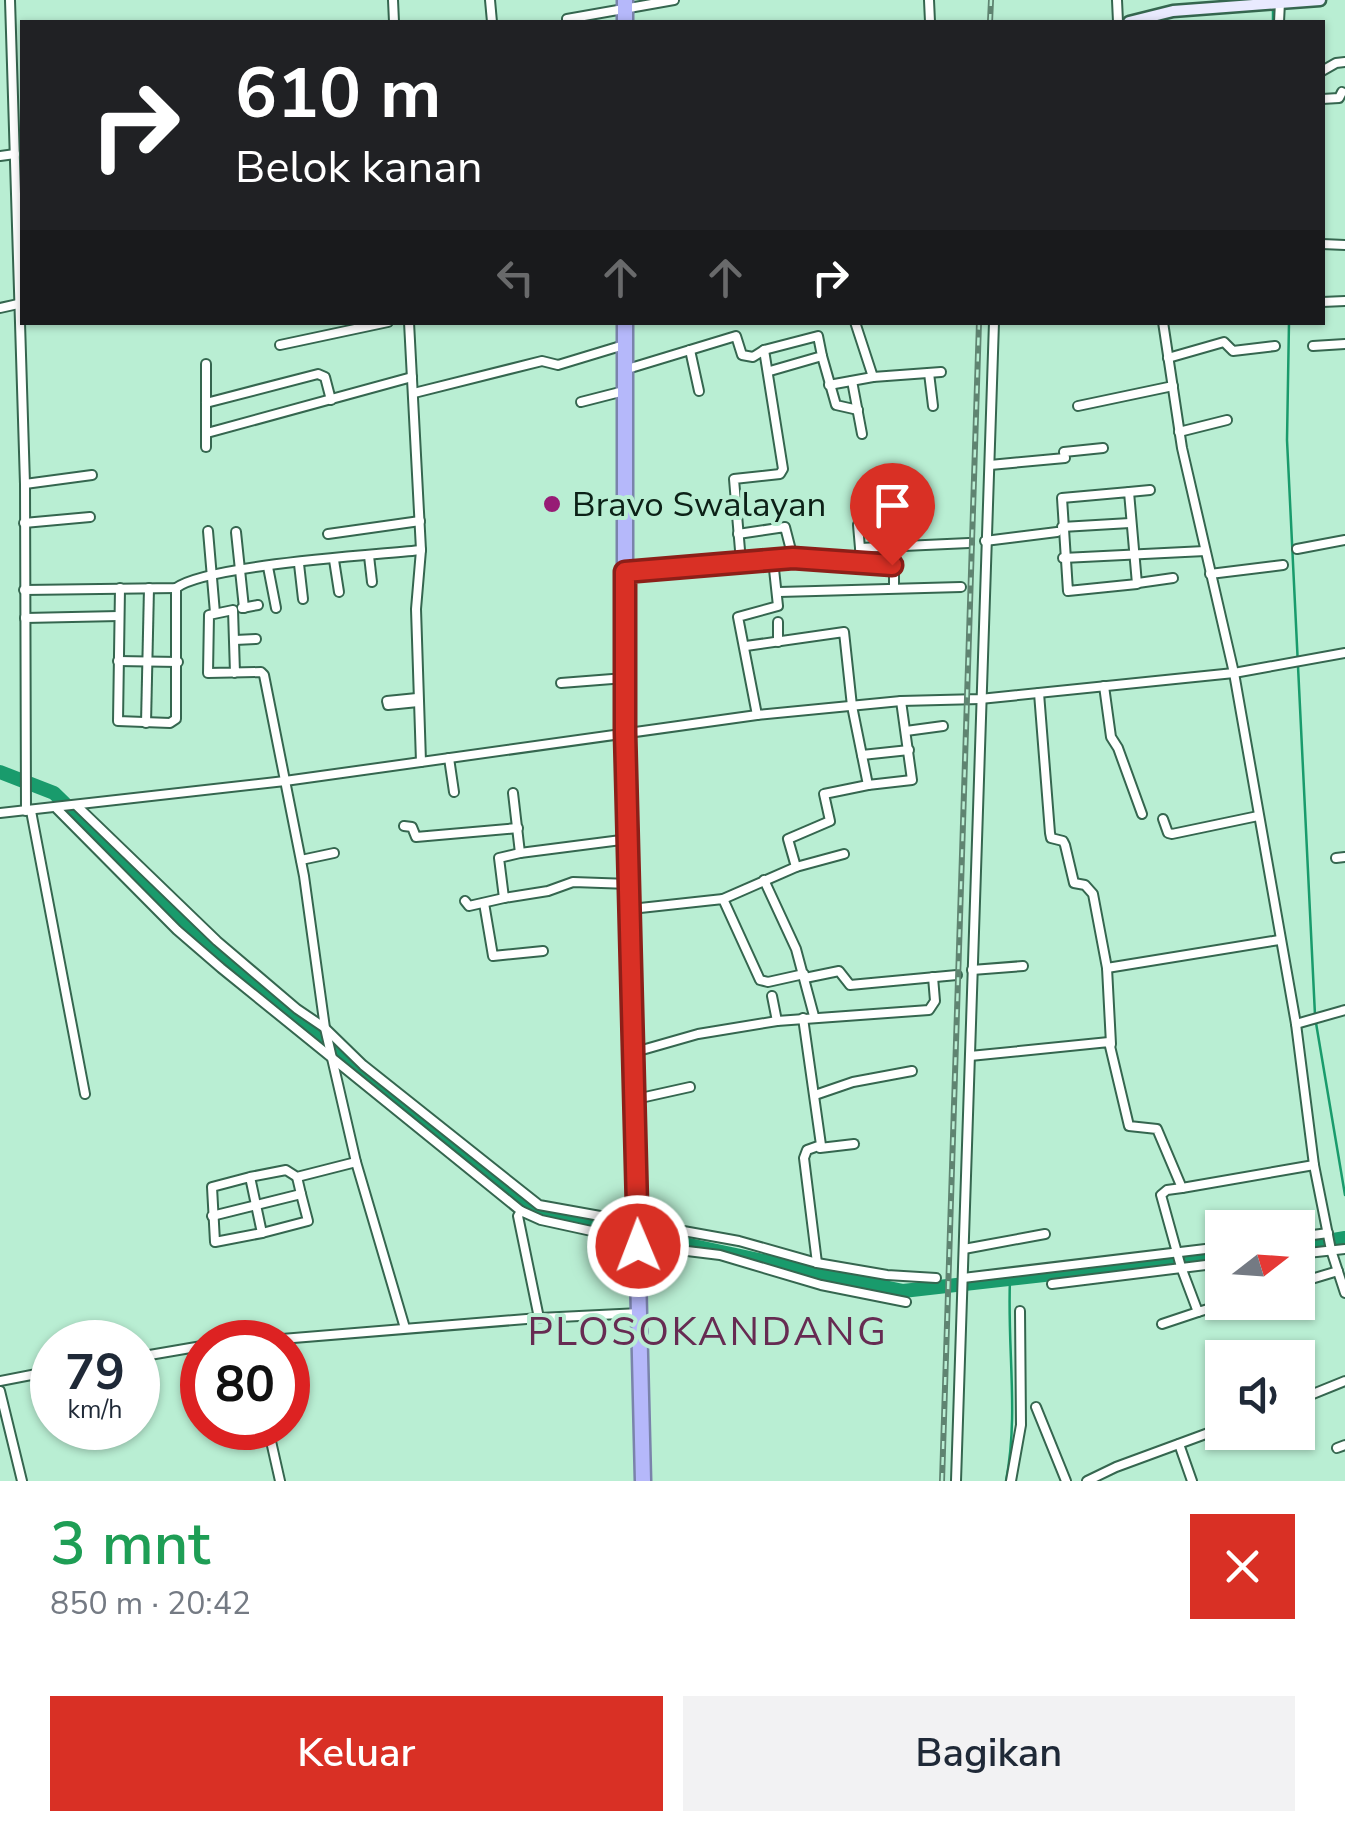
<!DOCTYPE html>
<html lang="id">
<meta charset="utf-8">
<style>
:root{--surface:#fff;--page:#f2f2f3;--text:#1f2937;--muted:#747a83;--accent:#d93025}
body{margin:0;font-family:"Nunito Sans",sans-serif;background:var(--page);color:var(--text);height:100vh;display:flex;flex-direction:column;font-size:38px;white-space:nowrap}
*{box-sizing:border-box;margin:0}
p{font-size:32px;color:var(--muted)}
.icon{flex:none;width:55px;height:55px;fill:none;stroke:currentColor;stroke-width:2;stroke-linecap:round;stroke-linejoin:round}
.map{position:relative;height:1481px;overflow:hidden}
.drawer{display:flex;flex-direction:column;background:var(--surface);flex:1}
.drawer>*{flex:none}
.top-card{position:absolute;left:20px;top:20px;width:1305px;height:305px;border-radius:0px;box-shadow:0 2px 8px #0004;background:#202124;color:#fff;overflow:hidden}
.needle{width:65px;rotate:73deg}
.controls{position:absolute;left:1205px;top:1210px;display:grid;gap:20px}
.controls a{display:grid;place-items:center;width:110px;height:110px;border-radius:0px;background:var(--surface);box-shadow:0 2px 8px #0004;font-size:50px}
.speed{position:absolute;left:30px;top:1320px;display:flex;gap:20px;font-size:50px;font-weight:700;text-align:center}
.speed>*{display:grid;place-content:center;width:130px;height:130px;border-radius:50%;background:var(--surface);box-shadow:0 2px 8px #0004;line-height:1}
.speed small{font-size:25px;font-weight:400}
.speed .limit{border:15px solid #d22;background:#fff;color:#111}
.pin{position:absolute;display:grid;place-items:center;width:85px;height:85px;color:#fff;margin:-102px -42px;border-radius:50% 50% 50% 0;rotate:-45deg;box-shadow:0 0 10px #0007}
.pin .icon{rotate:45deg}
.me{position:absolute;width:110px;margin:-55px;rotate:359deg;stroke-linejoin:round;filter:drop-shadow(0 0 8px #0008)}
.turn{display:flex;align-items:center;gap:35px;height:210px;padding:0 50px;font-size:45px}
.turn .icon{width:130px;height:130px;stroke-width:2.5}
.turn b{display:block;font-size:70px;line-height:85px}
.lanes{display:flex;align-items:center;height:95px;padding:0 50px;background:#0003;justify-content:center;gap:50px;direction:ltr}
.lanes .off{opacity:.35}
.round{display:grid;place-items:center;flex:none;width:105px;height:105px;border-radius:0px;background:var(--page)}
.head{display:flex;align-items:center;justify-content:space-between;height:170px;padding:0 50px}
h1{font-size:60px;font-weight:600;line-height:75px;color:#1e9e55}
.primary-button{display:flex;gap:20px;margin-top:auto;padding:20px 50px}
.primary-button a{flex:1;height:115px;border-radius:0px;background:var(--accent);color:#fff;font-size:40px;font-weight:600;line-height:115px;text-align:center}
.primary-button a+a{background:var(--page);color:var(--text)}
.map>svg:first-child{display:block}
</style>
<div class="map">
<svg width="1345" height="1481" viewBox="0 0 1345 1481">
<rect width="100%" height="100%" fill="#b9eed3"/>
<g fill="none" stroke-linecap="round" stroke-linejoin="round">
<g stroke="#199b6c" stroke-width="2.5">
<path d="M 1273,6 L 1273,22"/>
<path d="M 1289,322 L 1287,440 L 1315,1015"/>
<path d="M 1316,1023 L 1345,1195"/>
<path d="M 1006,1481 C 1019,1414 1007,1348 1010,1280"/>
</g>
<g stroke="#199b6c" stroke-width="14">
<path d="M 0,772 L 54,793 L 233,968 L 536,1212 L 903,1291 L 1222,1255"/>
<path d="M 1298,1246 L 1345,1238"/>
</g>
<defs>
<g id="street">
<path d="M 10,0 L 25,484 L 26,811"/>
<path d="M 393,0 L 394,22"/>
<path d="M 490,0 L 492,22"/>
<path d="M 929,0 L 930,22"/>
<path d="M 1117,0 L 1118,22"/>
<path d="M 567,19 L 674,0"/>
<path d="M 1279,22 L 1280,2"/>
<path d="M 1322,71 L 1336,63 L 1345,62"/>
<path d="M 1322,99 L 1339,98 L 1342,92"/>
<path d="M 0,156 L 15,154"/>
<path d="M 1322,244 L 1345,245"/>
<path d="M 1322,302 L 1345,301"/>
<path d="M 0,308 L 18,304"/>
<path d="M 409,322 L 421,550 L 416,609 L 421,762"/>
<path d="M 855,322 L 873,377"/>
<path d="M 1163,322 L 1182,448 L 1234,673 L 1296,1024 L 1314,1165 L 1331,1250 L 1345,1293"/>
<path d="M 280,345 L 388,322"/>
<path d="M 1313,346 L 1345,344"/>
<path d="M 690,350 L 699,391"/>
<path d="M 764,350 L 818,336 L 822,356 L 770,371"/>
<path d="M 822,356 L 836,405 L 858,410"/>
<path d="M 1168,358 L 1224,342 L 1233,351 L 1275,346"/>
<path d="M 206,364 L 206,447"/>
<path d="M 624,370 L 736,336 L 742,355 L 753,357 L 764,350 L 783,469 L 780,474 L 734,479 L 741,562"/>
<path d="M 929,373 L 933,406"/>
<path d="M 852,381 L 862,434"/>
<path d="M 829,385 L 873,377 L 941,372"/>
<path d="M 414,393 L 542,361 L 558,365 L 624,345"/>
<path d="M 581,402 L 624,391"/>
<path d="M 206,403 L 318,374 L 325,377 L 331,400"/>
<path d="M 1078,406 L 1173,386"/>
<path d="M 1179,432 L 1227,420"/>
<path d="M 207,433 L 412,377"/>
<path d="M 990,465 L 1065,458 L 1064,452 L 1103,448"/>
<path d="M 25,484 L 92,475"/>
<path d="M 1129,492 L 1137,584 L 1068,591 L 1062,498 Z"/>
<path d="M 1129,492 L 1150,490"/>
<path d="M 24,523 L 90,517"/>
<path d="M 1062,527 L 1130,523"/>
<path d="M 208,531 L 215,613"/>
<path d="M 236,532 L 244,608"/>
<path d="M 328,534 L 420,521"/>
<path d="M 738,534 L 785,527 L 793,558"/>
<path d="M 985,541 L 1057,532"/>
<path d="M 860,548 L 858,525 L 873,521"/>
<path d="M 1297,549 L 1345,540"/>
<path d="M 369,556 L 372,582"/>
<path d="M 1063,558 L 1205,551"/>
<path d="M 334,560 L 339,592"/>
<path d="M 862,563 L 860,548 L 969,543"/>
<path d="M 299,564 L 303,599"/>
<path d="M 268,567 L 276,608"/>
<path d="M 625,572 L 793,558 L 890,563 L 894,568 L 894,588"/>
<path d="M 1210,574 L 1283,565"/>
<path d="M 1138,583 L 1173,578"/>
<path d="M 120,588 L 118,721 L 170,723 L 176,719 L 176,588"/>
<path d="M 24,590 L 176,588 C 206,565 375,555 421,550"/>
<path d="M 779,592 L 961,587"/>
<path d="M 242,608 L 258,605"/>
<path d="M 25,618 L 119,616"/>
<path d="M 778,622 L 778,642"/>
<path d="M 235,640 L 256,639"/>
<path d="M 746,646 L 844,632 L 852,706 L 868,785 L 912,780 L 901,701"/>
<path d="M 118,661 L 178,662"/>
<path d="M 235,673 L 233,610 L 209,615 L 208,673 L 261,672 L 264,675 L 304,876 L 325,1028 L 356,1162 L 405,1328"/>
<path d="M 561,683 L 625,678"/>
<path d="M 1104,686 L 1111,737 L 1118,748 L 1142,814"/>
<path d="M 1039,693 L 1050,833 L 1051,838 L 1063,841 L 1065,845 L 1074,883 L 1085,885 L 1093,894 L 1107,968 L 1279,940"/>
<path d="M 417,698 L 387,701 L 388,705 L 418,702"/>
<path d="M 757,715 L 738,617 L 778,606 L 773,560"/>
<path d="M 146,723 L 149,588"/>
<path d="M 906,731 L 943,726"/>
<path d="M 862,755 L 909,750"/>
<path d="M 449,758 L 454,792"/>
<path d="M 513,793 L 520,853 L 629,839"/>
<path d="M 77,806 L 217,941 L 297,1009 L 325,1028 L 363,1065 L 539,1205 L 739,1241 L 817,1263 L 887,1275 L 936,1278"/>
<path d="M 57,809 L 177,930 L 221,968 L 521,1211 L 541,1220 L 596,1232 L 638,1245 L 720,1255 L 821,1285 L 906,1302"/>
<path d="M 31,811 L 85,1094"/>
<path d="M 0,813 L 285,781 L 757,715 L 901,701 L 980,699 L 1234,673 L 1345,653"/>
<path d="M 1163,819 L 1168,833 L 1172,834 L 1258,816"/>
<path d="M 404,826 L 412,827 L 416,837 L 518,828"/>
<path d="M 520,853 L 499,858 L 504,898 L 548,891 L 573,882 L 630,884"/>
<path d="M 1336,858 L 1345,857"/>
<path d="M 301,860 L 334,853"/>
<path d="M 796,867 L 788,839 L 830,821 L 824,794 L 868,785"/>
<path d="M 764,880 L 796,949 L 814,1016"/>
<path d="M 723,899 L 796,867 L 844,854"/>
<path d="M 465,901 L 469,906 L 504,898"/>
<path d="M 484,903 L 493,956 L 543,951"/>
<path d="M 631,909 L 723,899 L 760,980 L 768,982 L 804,974"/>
<path d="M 1107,968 L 1111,1044"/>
<path d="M 972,970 L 1023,966"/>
<path d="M 805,978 L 839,971 L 850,985 L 957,975"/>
<path d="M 772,996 L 777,1021"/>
<path d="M 803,1018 L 821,1145 L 807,1150 L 804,1158 L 817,1263"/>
<path d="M 1296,1024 L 1345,1010"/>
<path d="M 635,1052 L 698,1034 L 777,1021 L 929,1010 L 935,1001 L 933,977"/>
<path d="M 970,1056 L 1109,1042 L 1129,1126 L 1157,1129 L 1182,1188 L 1314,1165"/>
<path d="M 815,1095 L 853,1082 L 912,1071"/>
<path d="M 636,1099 L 690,1087"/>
<path d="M 820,1148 L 854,1144"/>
<path d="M 250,1177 L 212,1187 L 215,1242 L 262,1233 L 250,1177 L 286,1170 L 297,1177 L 356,1162"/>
<path d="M 1182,1188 L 1167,1190 L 1161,1195 L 1181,1267 L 1198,1312 L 1231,1302"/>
<path d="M 521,1211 L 518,1216 L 539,1318"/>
<path d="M 212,1216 L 301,1194 L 297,1177"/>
<path d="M 262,1233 L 308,1221 L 301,1194"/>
<path d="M 1298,1237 L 1328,1233"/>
<path d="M 964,1249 L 1045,1234"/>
<path d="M 1298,1254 L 1345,1249"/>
<path d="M 963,1278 L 1222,1247"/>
<path d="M 1298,1283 L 1338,1271"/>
<path d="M 1052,1284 L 1222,1263"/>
<path d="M 1162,1324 L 1198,1312"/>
<path d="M 244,1342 L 539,1318 L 640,1313"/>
<path d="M 138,1357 L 202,1346"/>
<path d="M 1212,1364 L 1222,1391"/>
<path d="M 0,1381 L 52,1371"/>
<path d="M 0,1391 L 22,1481"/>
<path d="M 1298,1400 L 1345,1381"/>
<path d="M 1036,1407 L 1066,1481"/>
<path d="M 268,1428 L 280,1481"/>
<path d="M 1179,1444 L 1192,1481"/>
<path d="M 1337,1448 L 1345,1445"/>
<path d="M 956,1481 L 994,322"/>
<path d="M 1011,1481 L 1021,1425 L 1020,1311"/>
<path d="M 1087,1481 L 1116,1467 L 1222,1428"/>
</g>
<path id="secondary" d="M 1129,22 L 1173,11 L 1320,0"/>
<g id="highway">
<path d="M 625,0 L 625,22"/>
<path d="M 625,322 L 625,732 L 643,1481"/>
</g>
</defs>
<use href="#street" stroke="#35664f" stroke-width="12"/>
<use href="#secondary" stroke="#35664f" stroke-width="15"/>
<use href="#highway" stroke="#7a83ab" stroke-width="19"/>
<use href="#street" stroke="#fff" stroke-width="8"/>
<use href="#secondary" stroke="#e9eafe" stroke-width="10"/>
<use href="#highway" stroke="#b5b8fa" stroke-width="14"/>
<defs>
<g id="rail">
<path d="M 990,22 L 991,0"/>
<path d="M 942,1481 L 979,322"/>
</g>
</defs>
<use href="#rail" stroke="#5f8471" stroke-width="6"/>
<use href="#rail" stroke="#b9eed3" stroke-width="2.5" stroke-dasharray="8" stroke-linecap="butt"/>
</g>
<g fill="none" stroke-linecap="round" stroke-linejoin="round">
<defs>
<path id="route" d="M 638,1246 L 625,732 L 625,572 L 793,558 L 892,565"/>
</defs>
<use href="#route" stroke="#8d1f18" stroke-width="25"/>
<use href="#route" stroke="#d93025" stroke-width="18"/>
</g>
<circle fill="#971c75" stroke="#b9eed3" stroke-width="4" cx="552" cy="504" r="10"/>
<g text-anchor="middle" stroke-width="8" stroke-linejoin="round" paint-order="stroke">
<g font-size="35" fill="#0c2117" stroke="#b9eed3" text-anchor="start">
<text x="572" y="516">Bravo Swalayan</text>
</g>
<g font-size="40" letter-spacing="2.5" fill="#662b52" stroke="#b9eed3">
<text x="708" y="1345">PLOSOKANDANG</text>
</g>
</g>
</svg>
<div class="controls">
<a><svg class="needle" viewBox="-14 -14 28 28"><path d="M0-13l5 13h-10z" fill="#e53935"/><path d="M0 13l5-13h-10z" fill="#747a83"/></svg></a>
<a><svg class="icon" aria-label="sound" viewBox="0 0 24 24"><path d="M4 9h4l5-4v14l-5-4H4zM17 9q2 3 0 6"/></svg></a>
</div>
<div class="speed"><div>79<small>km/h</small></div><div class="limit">80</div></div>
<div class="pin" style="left:892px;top:565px;background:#d93025"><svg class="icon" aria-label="arrive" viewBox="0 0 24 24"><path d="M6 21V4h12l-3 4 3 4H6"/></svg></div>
<svg class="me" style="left:638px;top:1246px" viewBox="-20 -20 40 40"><circle r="17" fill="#d93025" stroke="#fff" stroke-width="3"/><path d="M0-11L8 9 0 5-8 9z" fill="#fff"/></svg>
<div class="top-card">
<div class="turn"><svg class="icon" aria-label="right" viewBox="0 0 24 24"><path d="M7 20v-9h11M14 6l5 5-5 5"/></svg><div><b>610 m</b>Belok kanan</div></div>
<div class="lanes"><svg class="icon off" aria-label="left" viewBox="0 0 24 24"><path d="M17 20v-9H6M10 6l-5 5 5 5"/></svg><svg class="icon off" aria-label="ahead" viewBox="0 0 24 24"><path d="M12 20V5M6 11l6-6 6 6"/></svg><svg class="icon off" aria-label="ahead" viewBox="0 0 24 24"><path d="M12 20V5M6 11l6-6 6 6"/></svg><svg class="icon" aria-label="right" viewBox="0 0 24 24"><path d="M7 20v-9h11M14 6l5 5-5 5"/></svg></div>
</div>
</div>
<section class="drawer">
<div class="head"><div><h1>3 mnt</h1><p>850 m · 20:42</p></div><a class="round" style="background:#d93025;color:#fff"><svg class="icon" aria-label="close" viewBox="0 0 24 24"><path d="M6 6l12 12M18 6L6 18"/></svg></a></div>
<div class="primary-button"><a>Keluar</a><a>Bagikan</a></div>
</section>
